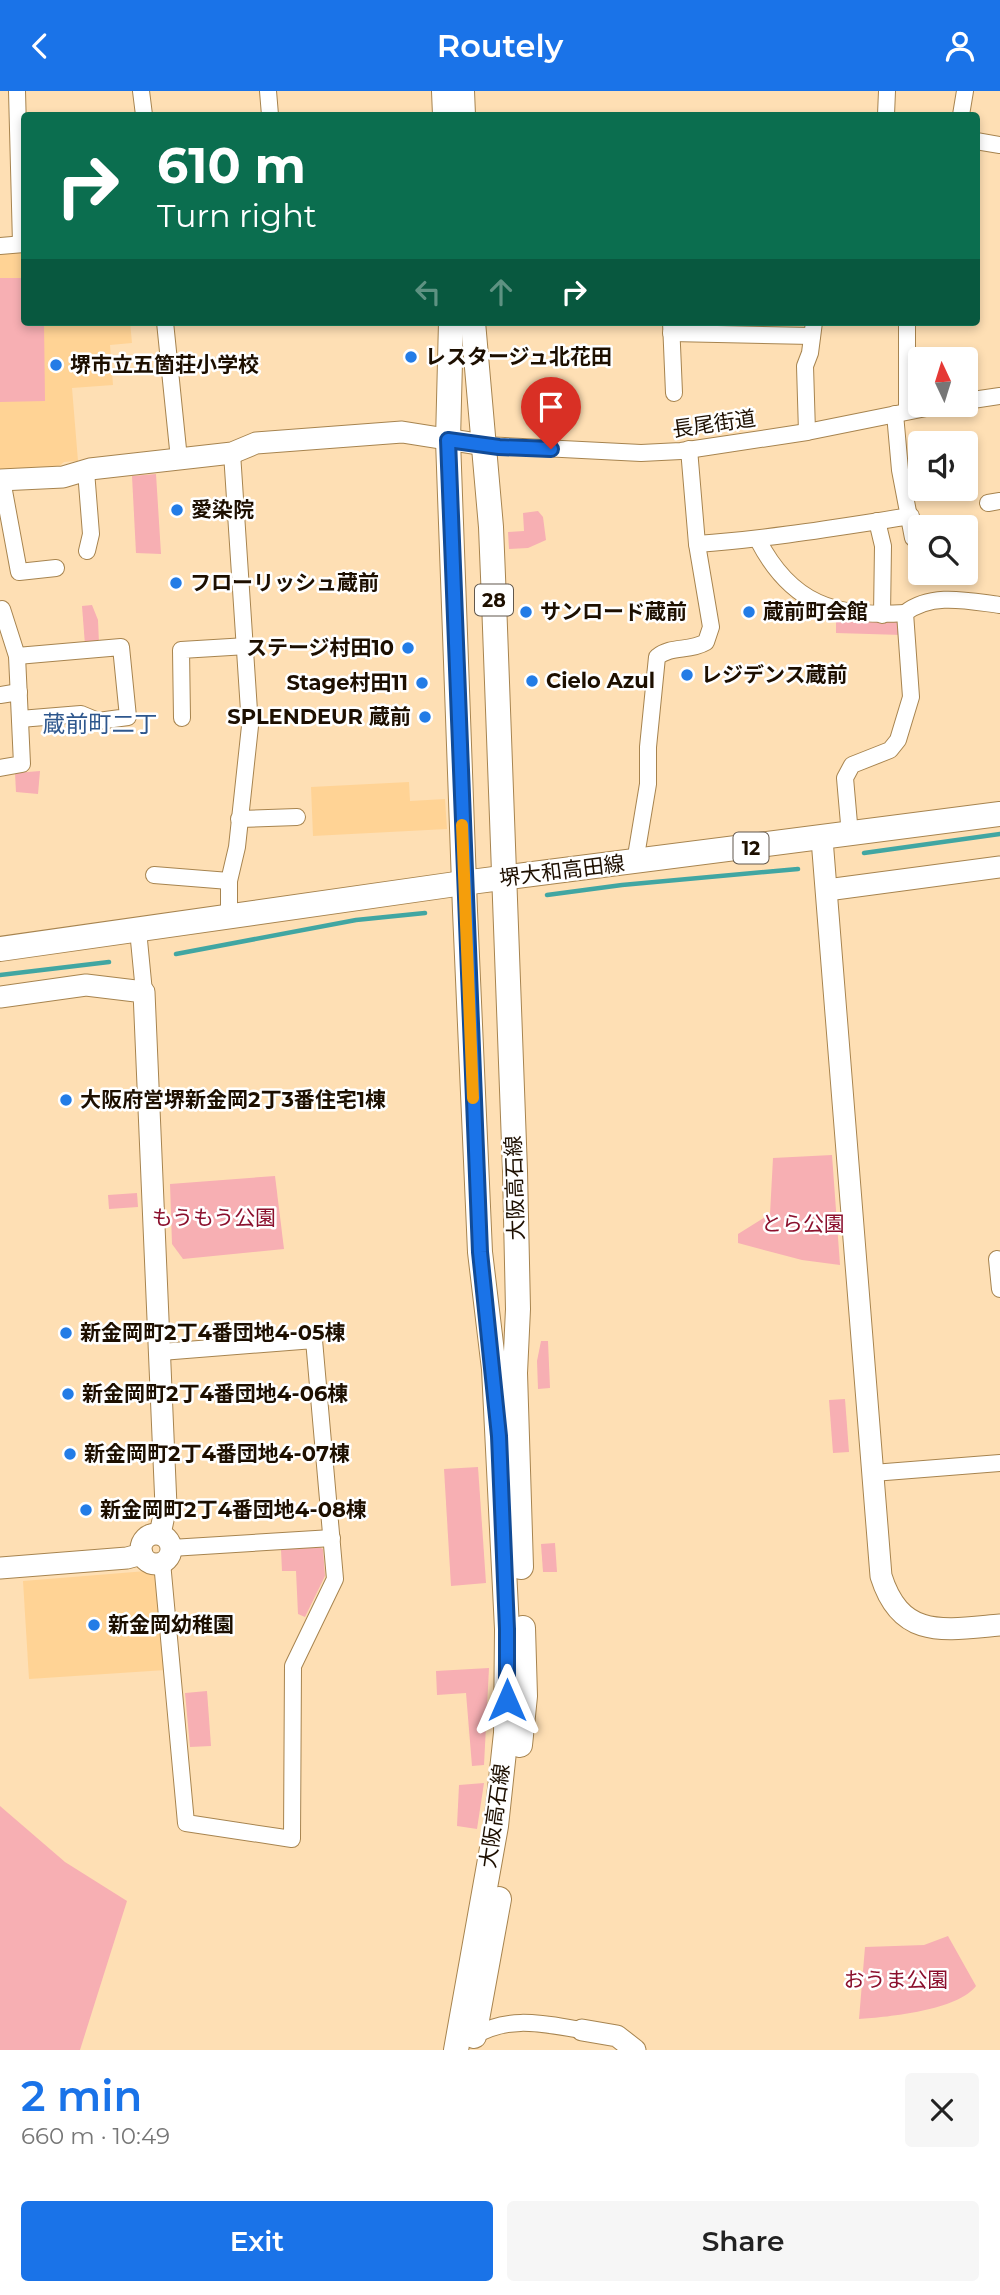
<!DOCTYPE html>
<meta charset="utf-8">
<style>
:root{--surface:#fff;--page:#f6f6f6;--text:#222;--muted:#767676;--accent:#1a73e8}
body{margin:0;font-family:Montserrat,"Noto Sans JP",sans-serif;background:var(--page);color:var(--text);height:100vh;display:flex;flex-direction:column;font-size:26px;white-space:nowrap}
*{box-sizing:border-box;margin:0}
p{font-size:23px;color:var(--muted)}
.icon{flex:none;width:38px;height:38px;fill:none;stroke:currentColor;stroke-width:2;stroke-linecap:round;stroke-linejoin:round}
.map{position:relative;height:1959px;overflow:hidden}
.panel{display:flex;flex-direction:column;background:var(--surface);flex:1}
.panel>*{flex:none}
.top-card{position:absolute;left:21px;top:21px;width:959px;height:214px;border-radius:7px;box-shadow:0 4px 10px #0003;background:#0b6e4f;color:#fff;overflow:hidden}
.needle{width:46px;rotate:356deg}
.controls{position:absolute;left:908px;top:256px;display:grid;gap:14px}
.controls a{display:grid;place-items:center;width:70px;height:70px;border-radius:7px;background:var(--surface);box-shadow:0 4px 10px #0003;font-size:35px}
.pin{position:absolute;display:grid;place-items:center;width:60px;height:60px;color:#fff;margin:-72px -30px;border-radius:50% 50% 50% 0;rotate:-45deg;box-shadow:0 0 7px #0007}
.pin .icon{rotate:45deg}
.me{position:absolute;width:77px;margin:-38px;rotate:0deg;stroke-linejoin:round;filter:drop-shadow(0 0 5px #0008)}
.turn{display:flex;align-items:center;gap:24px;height:147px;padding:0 21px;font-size:32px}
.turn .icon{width:91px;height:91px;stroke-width:2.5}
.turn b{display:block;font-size:49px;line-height:60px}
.lanes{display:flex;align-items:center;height:66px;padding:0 21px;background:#0003;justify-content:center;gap:35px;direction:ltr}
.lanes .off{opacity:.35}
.round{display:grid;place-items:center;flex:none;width:74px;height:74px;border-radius:7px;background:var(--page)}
.headline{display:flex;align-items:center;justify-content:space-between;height:119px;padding:0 21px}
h1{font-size:42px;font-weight:600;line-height:52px;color:var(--accent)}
.primary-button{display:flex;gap:14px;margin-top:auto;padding:14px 21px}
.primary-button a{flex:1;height:80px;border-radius:7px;background:var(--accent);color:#fff;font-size:28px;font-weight:600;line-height:80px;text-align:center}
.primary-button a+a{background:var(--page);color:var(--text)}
header{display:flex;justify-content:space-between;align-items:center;height:91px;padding:0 21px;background:var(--accent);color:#fff;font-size:32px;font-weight:600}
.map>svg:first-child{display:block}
</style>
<header><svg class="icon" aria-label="back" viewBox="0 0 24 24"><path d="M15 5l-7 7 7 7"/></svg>Routely<svg class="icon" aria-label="person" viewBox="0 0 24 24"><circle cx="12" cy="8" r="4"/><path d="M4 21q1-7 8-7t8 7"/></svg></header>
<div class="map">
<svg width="1000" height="1959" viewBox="0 0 1000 1959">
<rect width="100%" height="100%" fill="#fedfb4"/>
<g fill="#ffd395">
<path d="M 24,159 L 24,231 L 130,231 L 132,252 L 110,254 L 113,294 L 72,297 L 78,370 L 64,371 L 57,377 L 0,380 L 0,160 Z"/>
<path d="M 409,691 L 410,710 L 445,708 L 447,738 L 313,745 L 311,696 Z"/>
<path d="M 159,1479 L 166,1579 L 29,1588 L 23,1490 Z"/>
</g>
<g fill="#f7afb3">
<path d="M 0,187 L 24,187 L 24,231 L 44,231 L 45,310 L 0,311 Z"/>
<path d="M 156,383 L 161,463 L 136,462 L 132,385 Z"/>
<path d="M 538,420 L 543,426 L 546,449 L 528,457 L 509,458 L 508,441 L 524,440 L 523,422 Z"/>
<path d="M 92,514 L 98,529 L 99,553 L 85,554 L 82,515 Z"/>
<path d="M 836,526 L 867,531 L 900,530 L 902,544 L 836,542 Z"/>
<path d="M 40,680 L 38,703 L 16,701 L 15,682 Z"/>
<path d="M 832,1064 L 840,1174 L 802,1169 L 738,1152 L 738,1143 L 770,1123 L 773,1067 Z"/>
<path d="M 275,1085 L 284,1158 L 183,1168 L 172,1153 L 170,1093 Z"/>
<path d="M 137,1102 L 138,1116 L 109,1118 L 108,1104 Z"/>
<path d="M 541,1250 L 548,1250 L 550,1297 L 538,1298 L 537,1270 Z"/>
<path d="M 845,1308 L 849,1361 L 833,1362 L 829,1309 Z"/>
<path d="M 478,1376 L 486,1492 L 451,1495 L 444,1378 Z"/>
<path d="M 555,1452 L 557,1481 L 543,1481 L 541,1453 Z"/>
<path d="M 317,1455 L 323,1458 L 325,1485 L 305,1526 L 298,1523 L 296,1480 L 282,1480 L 281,1459 Z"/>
<path d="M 489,1577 L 484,1674 L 472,1675 L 466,1602 L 437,1604 L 436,1580 Z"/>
<path d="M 207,1600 L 211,1655 L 190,1656 L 185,1602 Z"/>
<path d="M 484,1692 L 477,1738 L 457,1735 L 459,1694 Z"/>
<path d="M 0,1715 L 65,1771 L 127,1810 L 80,1959 L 0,1959 Z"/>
<path d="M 948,1845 L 976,1895 C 958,1919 889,1926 859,1928 L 865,1856 L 924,1854 Z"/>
</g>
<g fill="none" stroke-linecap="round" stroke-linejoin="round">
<g stroke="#41a6a2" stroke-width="4.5">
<path d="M 864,762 L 1000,743"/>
<path d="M 547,804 L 622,794 L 798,778"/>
<path d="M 176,863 L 356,829 L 425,822"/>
<path d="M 0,884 L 109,871"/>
</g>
<defs>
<g id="street">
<path d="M 17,0 L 21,153"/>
<path d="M 141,0 L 144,24"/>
<path d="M 268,0 L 270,24"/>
<path d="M 886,24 L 887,0"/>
<path d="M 961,24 L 965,0"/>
<path d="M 976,50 L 1000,54"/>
<path d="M 0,155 L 24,153"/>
<path d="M 165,231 L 179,368"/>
<path d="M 671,231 L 674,302"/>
<path d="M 671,242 L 812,245"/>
<path d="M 966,310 L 1000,305"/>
<path d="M 907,320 L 907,231"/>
<path d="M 895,323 L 900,379 L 913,447"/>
<path d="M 807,341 L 805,275 L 810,262 L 814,231"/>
<path d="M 484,354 L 641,362 L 681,360 L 807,341 L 946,313"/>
<path d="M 86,380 L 91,443 L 87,460"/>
<path d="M 2,389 L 19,481 L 56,477"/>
<path d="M 988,412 L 1000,410"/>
<path d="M 877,430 L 883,455 L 882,524"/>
<path d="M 758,449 C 791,513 835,527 905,522"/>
<path d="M 697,453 C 769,448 839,436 911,425"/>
<path d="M 17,565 L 121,556 L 128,626 L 98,630 L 81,623 L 20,628"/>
<path d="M 0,604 L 19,601"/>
<path d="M 182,627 L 181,559 L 247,555"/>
<path d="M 0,677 L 22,673 L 17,565 L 2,518"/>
<path d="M 239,728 L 297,726"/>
<path d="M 850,744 L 845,687 L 852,674 L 890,659 L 898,649 L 911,606 L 905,522 C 932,501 968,510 1000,514"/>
<path d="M 635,771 L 648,693 L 648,656 L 657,566 C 672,554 689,561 706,551 L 711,536 L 697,453 L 689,358"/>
<path d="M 154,784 L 229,790"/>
<path d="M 229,826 L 229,790 L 237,756 L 250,635 L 232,362"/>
<path d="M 138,839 L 144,901"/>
<path d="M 997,1168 L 1000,1198"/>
<path d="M 161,1261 L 314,1249 L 335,1488 L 293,1575 L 292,1748 L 186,1732 L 162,1471"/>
<path d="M 873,1382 L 1000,1372"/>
<path d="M 171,1457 L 332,1447"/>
<path d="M 474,1945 C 510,1924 543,1933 582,1939"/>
</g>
<g id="secondary">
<path d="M 0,389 L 63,386 L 90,378 L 232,362 L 256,352 L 402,341 L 484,354"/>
<path d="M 822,748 L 881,1485 C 901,1549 944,1539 1000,1534"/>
<path d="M 827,799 L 1000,776"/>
<path d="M 0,906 L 86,894 L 144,901 L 166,1415 L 160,1443"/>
<circle cx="156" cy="1458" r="15"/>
<path d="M 0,1477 L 127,1467 L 142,1463"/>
<path d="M 582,1939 L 617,1945 L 635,1959"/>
</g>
<g id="primary">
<path d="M 444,0 L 445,24"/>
<path d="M 462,0 L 463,24"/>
<path d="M 451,231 L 448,349 L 465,820 L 480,1161 L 494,1278 L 507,1538 L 506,1642 L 496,1735 L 456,1959"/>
<path d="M 473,231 L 491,436 L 494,510 L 515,1080 L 518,1218 L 515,1282 L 521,1476"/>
<path d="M 0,858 L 463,792 L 1000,723"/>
<path d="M 520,1654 L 525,1605 L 523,1537"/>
<path d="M 474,1945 L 499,1808"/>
</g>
</defs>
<use href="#street" stroke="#a7844f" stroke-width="18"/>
<use href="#secondary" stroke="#a7844f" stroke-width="23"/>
<use href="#primary" stroke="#a7844f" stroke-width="26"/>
<use href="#street" stroke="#fff" stroke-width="16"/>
<use href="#secondary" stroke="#fff" stroke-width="21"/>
<use href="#primary" stroke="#fff" stroke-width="24"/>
</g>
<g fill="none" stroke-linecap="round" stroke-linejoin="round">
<defs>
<path id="route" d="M 507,1609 L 507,1538 L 499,1345 L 480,1161 L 448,349 L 499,356 L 551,358"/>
</defs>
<use href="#route" stroke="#114b97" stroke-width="18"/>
<use href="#route" stroke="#1a73e8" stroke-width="12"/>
<path stroke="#f59e0b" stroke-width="12" d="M 462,734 L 473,1007"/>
</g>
<g fill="#237ce6" stroke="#fff" stroke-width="2.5">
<circle cx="411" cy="266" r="7"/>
<circle cx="56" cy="274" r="7"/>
<circle cx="177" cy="419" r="7"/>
<circle cx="176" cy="492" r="7"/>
<circle cx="526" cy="521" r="7"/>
<circle cx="749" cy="521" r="7"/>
<circle cx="408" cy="557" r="7"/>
<circle cx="687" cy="584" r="7"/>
<circle cx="532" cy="590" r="7"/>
<circle cx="422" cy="592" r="7"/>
<circle cx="425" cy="626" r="7"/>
<circle cx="66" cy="1009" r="7"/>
<circle cx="66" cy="1242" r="7"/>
<circle cx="68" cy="1303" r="7"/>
<circle cx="70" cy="1363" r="7"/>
<circle cx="86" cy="1419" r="7"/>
<circle cx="94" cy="1534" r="7"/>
</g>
<g text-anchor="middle" stroke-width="5" stroke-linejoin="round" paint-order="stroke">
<g fill="#fff" stroke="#61574c" stroke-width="2">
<rect x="475" y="493.5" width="38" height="31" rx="5"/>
<rect x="733.5" y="741.5" width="35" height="31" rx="5"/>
</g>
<g font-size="19" font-weight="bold" fill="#1d0f00">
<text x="494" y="516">28</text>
<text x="751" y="764">12</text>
</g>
<g font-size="21" font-weight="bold" fill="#1d0f00" stroke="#fff" text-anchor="start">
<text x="425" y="273">レスタージュ北花田</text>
<text x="70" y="281">堺市立五箇荘小学校</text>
<text x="191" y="426">愛染院</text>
<text x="190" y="499">フローリッシュ蔵前</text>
<text x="540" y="528">サンロード蔵前</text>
<text x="763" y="528">蔵前町会館</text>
<text x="394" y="564" text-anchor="end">ステージ村田10</text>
<text x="701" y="591">レジデンス蔵前</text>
<text x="546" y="597">Cielo Azul</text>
<text x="408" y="599" text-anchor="end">Stage村田11</text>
<text x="411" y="633" text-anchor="end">SPLENDEUR 蔵前</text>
<text x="80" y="1016">大阪府営堺新金岡2丁3番住宅1棟</text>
<text x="80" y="1249">新金岡町2丁4番団地4-05棟</text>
<text x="82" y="1310">新金岡町2丁4番団地4-06棟</text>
<text x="84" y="1370">新金岡町2丁4番団地4-07棟</text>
<text x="100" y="1426">新金岡町2丁4番団地4-08棟</text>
<text x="108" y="1541">新金岡幼稚園</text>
</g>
<g font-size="21" fill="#1d0f00" stroke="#fff">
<text transform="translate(714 333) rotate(-8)" y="7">長尾街道</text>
<text transform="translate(562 780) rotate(-7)" y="7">堺大和高田線</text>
<text transform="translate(515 1097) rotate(-92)" y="7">大阪高石線</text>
<text transform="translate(495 1725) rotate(-82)" y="7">大阪高石線</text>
</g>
<g font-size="21" fill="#8b102d" stroke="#fff">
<text x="214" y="1134">もうもう公園</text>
<text x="803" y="1140">とら公園</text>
<text x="896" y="1896">おうま公園</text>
</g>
<g font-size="23" fill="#2e578d" stroke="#fff">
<text x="100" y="641">蔵前町二丁</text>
</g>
</g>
</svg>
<div class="controls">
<a><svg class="needle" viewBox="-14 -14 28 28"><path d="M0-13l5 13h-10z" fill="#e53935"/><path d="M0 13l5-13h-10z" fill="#767676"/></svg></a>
<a><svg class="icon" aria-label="sound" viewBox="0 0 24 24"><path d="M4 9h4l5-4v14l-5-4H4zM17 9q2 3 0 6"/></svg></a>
<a><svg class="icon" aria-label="search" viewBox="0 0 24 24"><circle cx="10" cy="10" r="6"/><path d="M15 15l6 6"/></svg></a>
</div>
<div class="pin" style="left:551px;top:358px;background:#d93025"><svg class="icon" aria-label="arrive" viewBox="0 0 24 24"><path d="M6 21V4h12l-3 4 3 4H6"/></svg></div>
<svg class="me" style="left:507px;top:1609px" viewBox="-20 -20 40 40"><path d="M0-17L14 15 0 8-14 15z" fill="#1a73e8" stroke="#fff" stroke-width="4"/></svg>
<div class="top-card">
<div class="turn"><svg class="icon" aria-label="right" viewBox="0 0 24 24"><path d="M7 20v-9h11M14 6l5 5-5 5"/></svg><div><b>610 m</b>Turn right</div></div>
<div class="lanes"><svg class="icon off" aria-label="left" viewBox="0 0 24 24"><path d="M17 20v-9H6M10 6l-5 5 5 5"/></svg><svg class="icon off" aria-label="ahead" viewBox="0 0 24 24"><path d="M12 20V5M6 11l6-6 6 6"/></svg><svg class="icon" aria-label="right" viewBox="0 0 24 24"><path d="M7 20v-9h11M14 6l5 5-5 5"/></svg></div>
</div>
</div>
<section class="panel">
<div class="headline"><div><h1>2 min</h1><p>660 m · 10:49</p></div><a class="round"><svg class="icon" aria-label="close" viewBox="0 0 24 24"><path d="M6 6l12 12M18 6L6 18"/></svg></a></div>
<div class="primary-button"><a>Exit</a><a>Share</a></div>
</section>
